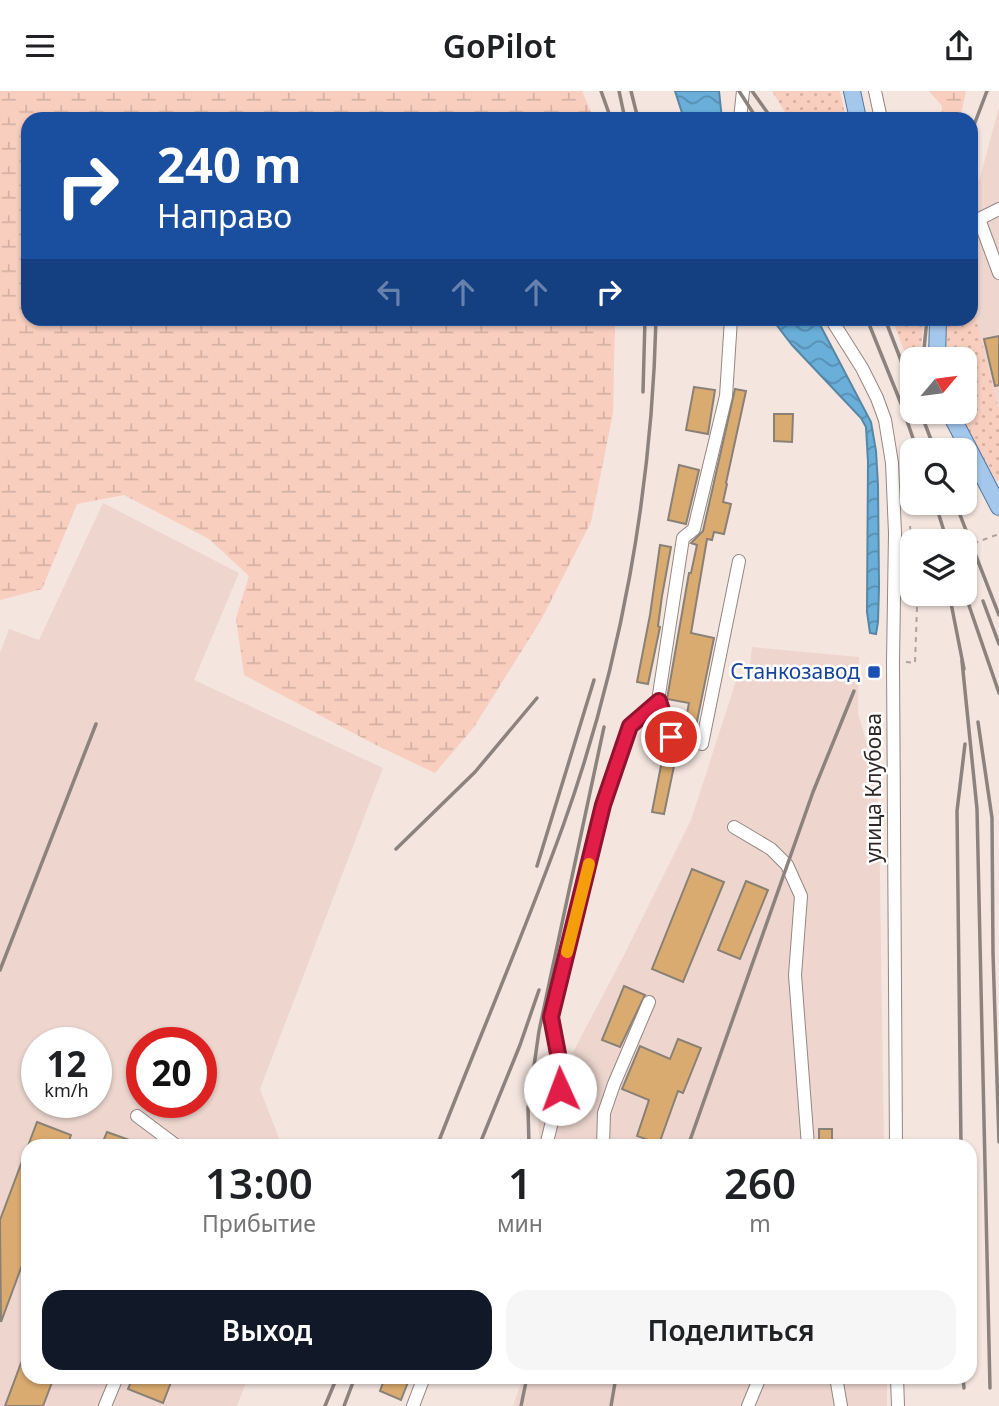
<!DOCTYPE html>
<html lang="ru">
<meta charset="utf-8">
<style>
:root{--surface:#fff;--page:#f6f6f6;--text:#202124;--muted:#757577;--accent:#111827}
body{margin:0;font-family:"Noto Sans",sans-serif;background:var(--page);color:var(--text);height:100vh;display:flex;flex-direction:column;font-size:26px;white-space:nowrap}
*{box-sizing:border-box;margin:0}
p{font-size:23px;color:var(--muted)}
.icon{flex:none;width:38px;height:38px;fill:none;stroke:currentColor;stroke-width:2;stroke-linecap:round;stroke-linejoin:round}
.map{position:relative;flex:1;overflow:hidden}
.sheet{position:absolute;left:21px;top:1048px;width:956px;height:245px;display:flex;flex-direction:column;background:var(--surface);border-radius:21px;box-shadow:0 2px 5px #0004}
.sheet>*{flex:none}
.top-card{position:absolute;left:21px;top:21px;width:957px;height:214px;border-radius:21px;box-shadow:0 2px 5px #0004;background:#1a4fa0;color:#fff;overflow:hidden}
.needle{width:46px;rotate:61deg}
.buttons{position:absolute;left:900px;top:256px;display:grid;gap:14px}
.buttons a{display:grid;place-items:center;width:77px;height:77px;border-radius:14px;background:var(--surface);box-shadow:0 2px 5px #0004;font-size:35px}
.speed{position:absolute;left:21px;top:936px;display:flex;gap:14px;font-size:35px;font-weight:700;text-align:center}
.speed>*{display:grid;place-content:center;width:91px;height:91px;border-radius:50%;background:var(--surface);box-shadow:0 2px 5px #0004;line-height:1}
.speed small{font-size:18px;font-weight:400}
.speed .limit{border:10px solid #d22;background:#fff;color:#111}
.pin{position:absolute;display:grid;place-items:center;width:60px;height:60px;color:#fff;margin:-30px;border:4px solid #fff;border-radius:50%;box-shadow:0 2px 7px #0007}
.me{position:absolute;width:77px;margin:-38px;rotate:358deg;stroke-linejoin:round;filter:drop-shadow(0 0 5px #0008)}
.turn{display:flex;align-items:center;gap:24px;height:147px;padding:0 21px;font-size:32px}
.turn .icon{width:91px;height:91px;stroke-width:2.5}
.turn b{display:block;font-size:49px;line-height:60px}
.lanes{display:flex;align-items:center;height:66px;padding:0 21px;background:#0003;justify-content:center;gap:35px;direction:ltr}
.lanes .off{opacity:.35}
.eta{display:flex;justify-content:space-evenly;align-items:center;height:119px;text-align:center}
.eta b{font-size:42px;font-weight:600;line-height:49px}
.button{display:flex;gap:14px;margin-top:auto;padding:14px 21px}
.button a{flex:1;height:80px;border-radius:21px;background:var(--accent);color:#fff;font-size:28px;font-weight:600;line-height:80px;text-align:center}
.button a+a{background:var(--page);color:var(--text)}
header{display:flex;justify-content:space-between;align-items:center;height:91px;padding:0 21px;background:var(--surface);font-size:32px;font-weight:600}
.map>svg:first-child{display:block}
</style>
<header><svg class="icon" aria-label="menu" viewBox="0 0 24 24"><path d="M4 6h16M4 12h16M4 18h16"/></svg>GoPilot<svg class="icon" aria-label="share" viewBox="0 0 24 24"><path d="M12 15V3M7 8l5-5 5 5M5 13v7h14v-7"/></svg></header>
<div class="map">
<svg width="999" height="1315" viewBox="0 0 999 1315">
<defs>
<pattern id="grass-dots" width="8" height="8" patternUnits="userSpaceOnUse" patternTransform="scale(1.75)"><rect width="8" height="8" fill="#f8cebf"/><path d="M2 2h.1M6 6h.1" fill="none" stroke="#d5b1a4" stroke-width="1.8" stroke-linecap="round"/></pattern>
<pattern id="wetland-marsh" width="20" height="14" patternUnits="userSpaceOnUse" patternTransform="scale(1.75)"><rect width="20" height="14" fill="#f8cebf"/><path d="M1 5h8M5 5V1M11 12h8M15 12V8" fill="none" stroke="#d5b1a4"/></pattern>
<pattern id="water-waves" width="16" height="10" patternUnits="userSpaceOnUse" patternTransform="scale(1.75)"><rect width="16" height="10" fill="#69afda"/><path d="M0 5q4-4 8 0t8 0" fill="none" stroke="#578eb1"/></pattern>
</defs>
<rect width="100%" height="100%" fill="#f4e5df"/>
<g fill="#eed6cf" fill-rule="evenodd">
<path d="M 999,16 L 999,320 L 971,207 L 971,103 L 980,87 Z"/>
<path d="M 103,412 L 239,482 L 194,589 L 383,677 L 260,998 L 282,1055 L 28,1055 L 28,1286 L 248,1286 L 237,1315 L 0,1315 L 0,562 L 9,538 L 39,549 ZM 37,952 L 96,952 L 96,1012 L 37,1012 ZM 142,952 L 201,952 L 201,1012 L 142,1012 Z"/>
<path d="M 752,556 L 859,566 L 858,622 L 875,680 L 879,723 L 884,1055 L 540,1055 L 538,1028 L 623,866 L 691,729 L 737,587 L 748,589 Z"/>
<path d="M 523,1286 L 887,1286 L 887,1315 L 513,1315 Z"/>
</g>
<g fill="url(#grass-dots)">
<path d="M 772,0 L 840,0 L 846,28 L 789,28 Z"/>
<path d="M 971,207 L 999,320 L 999,390 L 995,389 L 958,320 L 964,320 L 964,268 L 943,268 L 945,228 L 971,228 Z"/>
<path d="M 892,228 L 924,228 L 920,268 L 912,268 L 912,280 Z"/>
</g>
<g fill="url(#wetland-marsh)">
<path d="M 0,0 L 582,0 L 594,28 L 28,28 L 28,228 L 615,228 L 613,322 L 591,431 L 541,529 L 474,636 L 435,682 L 374,653 L 244,584 L 236,527 L 249,485 L 209,448 L 124,404 L 77,413 L 42,498 L 0,509 Z"/>
<path d="M 929,0 L 966,0 L 960,28 L 941,28 L 942,15 Z"/>
</g>
<g fill="url(#water-waves)" stroke="#5786a4" stroke-width="2">
<path d="M 675,0 L 719,0 L 722,28 L 684,28 Z"/>
<path d="M 772,228 L 817,228 L 871,331 L 876,360 L 878,394 L 879,496 L 878,531 L 876,543 L 870,542 L 867,521 L 868,371 L 866,336 L 861,327 L 792,254 Z"/>
</g>
<g fill="#daab70" stroke="#898076" stroke-width="2">
<path d="M 999,245 L 999,294 L 995,295 L 984,248 Z"/>
<path d="M 694,296 L 715,299 L 708,343 L 686,339 Z"/>
<path d="M 735,298 L 746,300 L 726,392 L 727,393 L 723,411 L 731,413 L 724,443 L 714,441 L 712,449 L 707,448 L 691,542 L 714,547 L 695,640 L 684,638 L 689,612 L 667,608 L 689,482 L 691,482 L 697,454 L 691,452 L 703,440 Z"/>
<path d="M 774,323 L 793,323 L 792,351 L 774,350 Z"/>
<path d="M 679,374 L 699,379 L 686,433 L 668,429 Z"/>
<path d="M 660,454 L 671,456 L 662,505 L 658,535 L 660,536 L 648,593 L 637,591 L 650,524 Z"/>
<path d="M 665,654 L 678,656 L 664,723 L 652,721 Z"/>
<path d="M 692,778 L 724,791 L 683,891 L 652,878 Z"/>
<path d="M 746,790 L 768,799 L 740,868 L 718,859 Z"/>
<path d="M 624,895 L 645,904 L 620,956 L 602,949 Z"/>
<path d="M 678,948 L 701,957 L 683,1002 L 678,1000 L 659,1053 L 637,1045 L 649,1009 L 622,998 L 640,955 L 670,968 Z"/>
<path d="M 37,1031 L 71,1044 L 67,1055 L 28,1055 Z"/>
<rect x="819" y="1038" width="13" height="15"/>
<path d="M 107,1041 L 143,1054 L 142,1055 L 101,1055 Z"/>
<path d="M 27,1057 L 28,1158 L 1,1231 L 0,1129 Z"/>
<path d="M 27,1256 L 28,1286 L 54,1286 L 43,1315 L 5,1315 Z"/>
<path d="M 133,1286 L 173,1286 L 163,1312 L 128,1298 Z"/>
<path d="M 385,1286 L 410,1286 L 401,1309 L 380,1300 Z"/>
</g>
<g fill="none" stroke-linecap="round" stroke-linejoin="round">
<defs>
<g id="minor">
<path d="M 875,0 L 881,28"/>
<path d="M 740,28 L 743,0"/>
<path d="M 999,118 L 979,128 L 999,182"/>
<path d="M 831,228 L 862,277 L 877,307 L 885,329 L 892,372 L 895,442 L 893,571 L 896,1055"/>
<path d="M 658,610 L 671,646 L 702,653 L 739,470"/>
<path d="M 734,736 L 771,758 L 787,774 L 801,805 L 795,884 L 808,1055"/>
<path d="M 137,1025 L 177,1055"/>
<path d="M 546,1055 L 560,998 L 559,968 L 551,926 L 603,714 L 630,635 L 658,610 L 683,447 L 694,438 L 726,305 L 731,228"/>
<path d="M 603,1055 L 604,1022 L 614,993 L 649,911"/>
<path d="M 836,1286 L 841,1315"/>
<path d="M 897,1286 L 898,1315"/>
<path d="M 105,1315 L 117,1286"/>
<path d="M 413,1315 L 424,1286"/>
<path d="M 748,1315 L 760,1286"/>
</g>
<g id="major">
<path d="M 852,0 L 858,28"/>
<path d="M 937,268 L 938,228"/>
<path d="M 949,320 L 999,416"/>
</g>
</defs>
<use href="#minor" stroke="#948681" stroke-width="14"/>
<use href="#major" stroke="#53779e" stroke-width="18"/>
<g stroke="#ada29d" stroke-width="2" stroke-dasharray="5 5" stroke-linecap="butt">
<path d="M 910,435 L 912,452"/>
<path d="M 964,456 L 999,443"/>
<path d="M 906,571 L 915,572 L 917,516 L 920,502"/>
</g>
<use href="#minor" stroke="#fff" stroke-width="12"/>
<use href="#major" stroke="#a4c7ec" stroke-width="16"/>
<g stroke="#8c827e" stroke-width="3.5">
<path d="M 601,0 L 611,28"/>
<path d="M 619,0 L 625,28"/>
<path d="M 631,0 L 638,28"/>
<path d="M 739,0 L 757,28"/>
<path d="M 752,0 L 772,28"/>
<path d="M 971,42 L 987,0"/>
<path d="M 867,228 L 902,315 L 917,359"/>
<path d="M 885,228 L 912,298"/>
<path d="M 923,268 L 927,228"/>
<path d="M 643,301 L 645,228"/>
<path d="M 920,320 L 935,359"/>
<path d="M 935,411 L 947,450"/>
<path d="M 955,411 L 999,524"/>
<path d="M 964,500 L 999,602"/>
<path d="M 949,502 L 964,578"/>
<path d="M 983,510 L 999,553"/>
<path d="M 962,570 L 977,718 L 990,1297"/>
<path d="M 978,631 L 992,727 L 993,862 L 999,1051"/>
<path d="M 396,758 L 475,681 L 537,607"/>
<path d="M 537,775 L 594,589"/>
<path d="M 0,879 L 96,633"/>
<path d="M 437,1055 C 478,949 524,843 563,735 C 621,573 652,399 656,228"/>
<path d="M 479,1055 L 520,954 L 539,899"/>
<path d="M 529,1055 L 528,1017 L 539,940 L 604,636"/>
<path d="M 688,1055 L 813,701 L 854,600"/>
<path d="M 961,1055 L 957,720 L 965,653"/>
<path d="M 963,1286 L 964,1297"/>
<path d="M 325,1315 L 337,1286"/>
<path d="M 344,1315 L 355,1286"/>
<path d="M 521,1315 L 527,1286"/>
<path d="M 611,1315 L 616,1286"/>
</g>
</g>
<g fill="none" stroke-linecap="round" stroke-linejoin="round">
<defs>
<path id="route" d="M 560,998 L 559,968 L 551,926 L 603,714 L 630,635 L 659,610 L 671,646"/>
</defs>
<use href="#route" stroke="#92132f" stroke-width="18"/>
<use href="#route" stroke="#e11d48" stroke-width="12"/>
<path stroke="#f59e0b" stroke-width="12" d="M 567,861 L 589,773"/>
</g>
<rect fill="#1a4fb4" stroke="#fff" stroke-width="2.5" x="867" y="574" width="14" height="14" rx="3.5"/>
<g text-anchor="middle" stroke-width="5" stroke-linejoin="round" paint-order="stroke">
<g font-size="21" fill="#164399" stroke="#fff" text-anchor="end">
<text x="860" y="588">Станкозавод</text>
</g>
<g font-size="21" fill="#2d2825" stroke="#fff">
<text transform="translate(874 697) rotate(-90)" y="7">улица Клубова</text>
</g>
</g>
</svg>
<div class="buttons">
<a><svg class="needle" viewBox="-14 -14 28 28"><path d="M0-13l5 13h-10z" fill="#e53935"/><path d="M0 13l5-13h-10z" fill="#757577"/></svg></a>
<a><svg class="icon" aria-label="search" viewBox="0 0 24 24"><circle cx="10" cy="10" r="6"/><path d="M15 15l6 6"/></svg></a>
<a><svg class="icon" aria-label="layers" viewBox="0 0 24 24"><path d="M12 4l9 5-9 5-9-5zM3 14l9 5 9-5"/></svg></a>
</div>
<div class="speed"><div>12<small>km/h</small></div><div class="limit">20</div></div>
<div class="pin" style="left:671px;top:646px;background:#d93025"><svg class="icon" aria-label="arrive" viewBox="0 0 24 24"><path d="M6 21V4h12l-3 4 3 4H6"/></svg></div>
<svg class="me" style="left:560px;top:998px" viewBox="-20 -20 40 40"><circle r="19" fill="#fff"/><path d="M0-13L10 11 0 6-10 11z" fill="#e11d48"/></svg>
<div class="top-card">
<div class="turn"><svg class="icon" aria-label="right" viewBox="0 0 24 24"><path d="M7 20v-9h11M14 6l5 5-5 5"/></svg><div><b>240 m</b>Направо</div></div>
<div class="lanes"><svg class="icon off" aria-label="left" viewBox="0 0 24 24"><path d="M17 20v-9H6M10 6l-5 5 5 5"/></svg><svg class="icon off" aria-label="ahead" viewBox="0 0 24 24"><path d="M12 20V5M6 11l6-6 6 6"/></svg><svg class="icon off" aria-label="ahead" viewBox="0 0 24 24"><path d="M12 20V5M6 11l6-6 6 6"/></svg><svg class="icon" aria-label="right" viewBox="0 0 24 24"><path d="M7 20v-9h11M14 6l5 5-5 5"/></svg></div>
</div>
<section class="sheet">
<div class="eta">
<div><b>13:00</b><p>Прибытие</p></div>
<div><b>1</b><p>мин</p></div>
<div><b>260</b><p>m</p></div>
</div>
<div class="button"><a>Выход</a><a>Поделиться</a></div>
</section>
</div>
